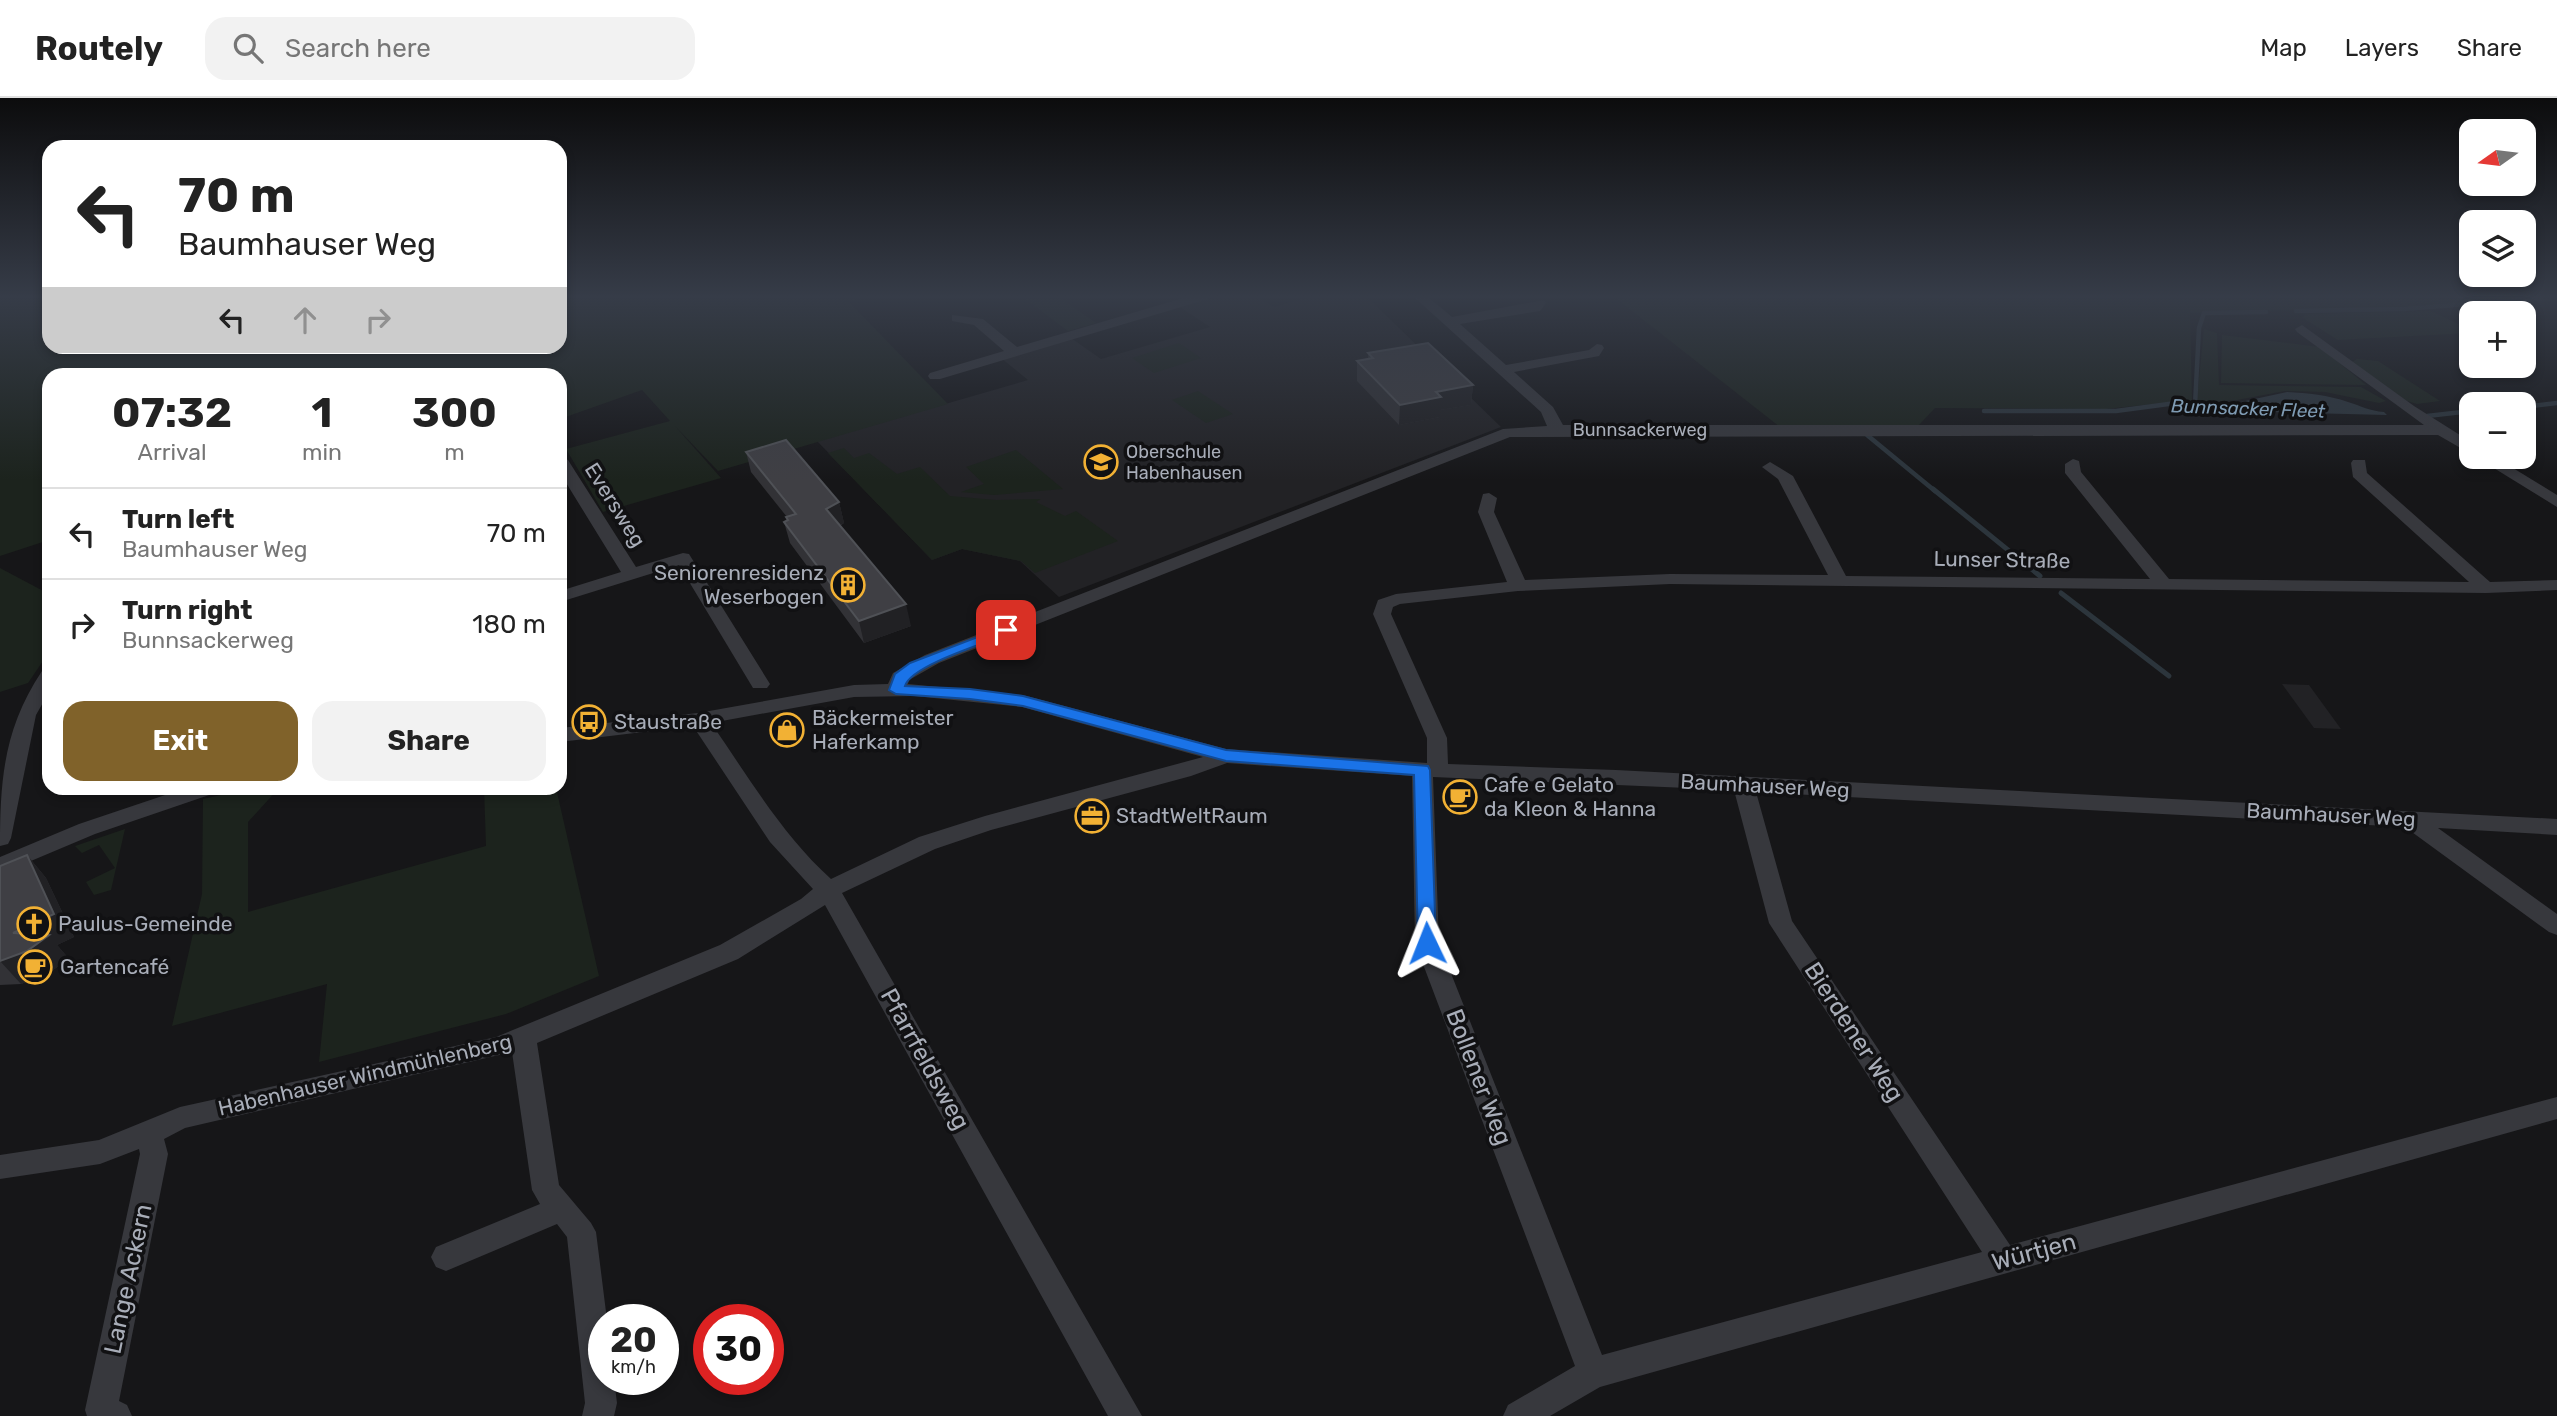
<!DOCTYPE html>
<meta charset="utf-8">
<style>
:root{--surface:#fff;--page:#f2f2f2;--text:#222;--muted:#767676;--line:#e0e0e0;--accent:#80622a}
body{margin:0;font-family:Rubik,sans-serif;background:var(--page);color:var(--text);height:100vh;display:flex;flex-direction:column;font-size:26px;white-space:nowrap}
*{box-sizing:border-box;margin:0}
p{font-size:23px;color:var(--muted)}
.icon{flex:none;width:38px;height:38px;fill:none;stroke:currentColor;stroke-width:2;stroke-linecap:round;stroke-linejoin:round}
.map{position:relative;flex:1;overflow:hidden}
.panel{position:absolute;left:42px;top:270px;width:525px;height:427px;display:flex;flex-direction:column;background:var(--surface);border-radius:21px;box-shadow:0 4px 10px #0003}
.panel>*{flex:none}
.top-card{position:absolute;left:42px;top:42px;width:525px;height:214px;border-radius:21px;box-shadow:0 4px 10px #0003;background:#fff;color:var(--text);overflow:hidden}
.needle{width:46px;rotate:256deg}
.fabs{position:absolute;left:2459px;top:21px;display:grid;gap:14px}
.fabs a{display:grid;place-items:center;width:77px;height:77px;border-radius:14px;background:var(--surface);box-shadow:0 4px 10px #0003;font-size:35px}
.speed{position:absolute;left:588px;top:1206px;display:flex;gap:14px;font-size:35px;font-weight:700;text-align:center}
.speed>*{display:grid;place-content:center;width:91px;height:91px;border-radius:50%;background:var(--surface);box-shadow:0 4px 10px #0003;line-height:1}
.speed small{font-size:18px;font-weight:400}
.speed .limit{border:10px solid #d22;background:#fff;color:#111}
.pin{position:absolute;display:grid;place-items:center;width:60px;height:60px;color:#fff;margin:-30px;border-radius:14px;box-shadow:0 4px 10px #0006}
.me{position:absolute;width:77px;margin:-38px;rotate:358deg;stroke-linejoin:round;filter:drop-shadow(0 0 5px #0008)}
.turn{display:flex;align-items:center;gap:24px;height:147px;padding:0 21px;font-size:32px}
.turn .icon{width:91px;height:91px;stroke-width:2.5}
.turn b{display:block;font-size:49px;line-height:60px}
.lanes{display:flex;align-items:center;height:66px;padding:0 21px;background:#0003;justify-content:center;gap:35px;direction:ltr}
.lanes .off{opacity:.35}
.eta{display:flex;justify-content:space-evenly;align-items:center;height:119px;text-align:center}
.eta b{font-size:42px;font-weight:700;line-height:49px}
.button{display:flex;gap:14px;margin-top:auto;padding:14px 21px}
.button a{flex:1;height:80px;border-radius:21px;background:var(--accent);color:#fff;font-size:28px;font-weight:700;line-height:80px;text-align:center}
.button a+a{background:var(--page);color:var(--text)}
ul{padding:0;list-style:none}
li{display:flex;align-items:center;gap:21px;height:91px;padding:0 21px;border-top:2px solid var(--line)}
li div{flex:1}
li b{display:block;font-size:26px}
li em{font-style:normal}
header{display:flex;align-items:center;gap:42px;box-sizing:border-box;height:98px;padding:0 35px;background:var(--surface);border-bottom:2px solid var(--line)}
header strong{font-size:33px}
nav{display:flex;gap:38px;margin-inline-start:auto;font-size:24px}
.search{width:490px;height:63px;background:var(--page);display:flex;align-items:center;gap:18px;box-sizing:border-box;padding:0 24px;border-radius:21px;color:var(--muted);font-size:26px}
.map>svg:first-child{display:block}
</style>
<header>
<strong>Routely</strong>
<div class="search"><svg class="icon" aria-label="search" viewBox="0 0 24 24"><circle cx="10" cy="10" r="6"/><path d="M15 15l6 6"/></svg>Search here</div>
<nav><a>Map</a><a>Layers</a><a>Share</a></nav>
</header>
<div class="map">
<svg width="2557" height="1318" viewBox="0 0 2557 1318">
<rect width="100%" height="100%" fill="#161618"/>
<g fill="#222225">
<path d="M 1218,198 L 1255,198 L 1274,209 L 1312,198 L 1366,198 L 1501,329 L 1059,499 L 1020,463 L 962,451 L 932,462 L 817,343 L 1028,282 L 1001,260 L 1071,240 L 1101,261 L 1210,229 L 1180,209 Z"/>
<path d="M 2282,586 L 2309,587 L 2341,631 L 2314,630 Z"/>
</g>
<g fill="#1c231d">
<path d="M 0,198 L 49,198 L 49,248 L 560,248 L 560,198 L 866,198 L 849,204 L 948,306 L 718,373 L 675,328 L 721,380 L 603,414 L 566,351 L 670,323 L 642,292 L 560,321 L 560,276 L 49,276 L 49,442 L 0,458 Z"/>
<path d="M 1021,198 L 1058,198 L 1096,225 L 1068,233 Z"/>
<path d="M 1613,198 L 2549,198 L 2401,209 L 2190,215 L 2192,302 L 2106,311 L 1935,310 L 1917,329 L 1780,329 Z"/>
<path d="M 2431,213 L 2469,231 L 2470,235 L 2338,242 L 2303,220 L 2305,216 Z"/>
<path d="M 2204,231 L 2217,235 L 2219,287 L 2361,289 L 2386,303 L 2379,305 L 2325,294 L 2285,293 L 2237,302 L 2199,305 L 2197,300 Z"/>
<path d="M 2222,237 L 2320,249 L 2366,287 L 2221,285 Z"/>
<path d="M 1179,245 L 1201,260 L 1154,275 L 1132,260 Z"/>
<path d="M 2357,261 L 2378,263 L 2440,303 L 2417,306 L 2407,303 L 2352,264 Z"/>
<path d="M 1198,293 L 1233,316 L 1206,325 L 1172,302 Z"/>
<path d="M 844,350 L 854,360 L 869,355 L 897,376 L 920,369 L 950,398 L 996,402 L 1041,401 L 1036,404 L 1065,418 L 1076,413 L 1118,443 L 1035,475 L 1021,463 L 962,451 L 932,462 L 828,355 Z"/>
<path d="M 1016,352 L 1063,391 L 994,397 L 961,394 L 984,386 L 966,369 Z"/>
<path d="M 0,470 L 49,496 L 49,554 L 28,585 L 0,594 Z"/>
<path d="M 253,690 L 279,690 L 248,724 L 248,814 L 486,748 L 484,690 L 556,690 L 599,878 L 506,916 L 319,964 L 327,886 L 172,928 L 202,796 L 203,701 Z"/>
<path d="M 125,731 L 111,792 L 94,797 L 86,784 L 115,770 L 99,747 L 82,755 L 75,748 Z"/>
</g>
<path fill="#2c353c" d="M 2287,294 C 2308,295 2328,297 2348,304 C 2361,308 2370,313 2384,314 L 2387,317 L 2229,313 L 2217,311 L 2212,306 L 2236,305 Z"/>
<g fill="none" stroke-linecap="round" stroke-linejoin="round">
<g stroke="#2c353c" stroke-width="4.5">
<path d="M 2296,213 L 2404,211 L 2557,199"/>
<path d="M 2195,307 L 2199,230 L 2204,215 L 2266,214"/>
<path d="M 2524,309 L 2557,305"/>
<path d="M 1984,313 L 2116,313 L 2176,305 L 2223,309"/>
<path d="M 2427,318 L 2471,313"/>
<path d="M 1867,337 L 1935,393"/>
</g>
<g stroke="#2c353c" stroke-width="5">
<path d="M 1933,391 L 2040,478"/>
<path d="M 2061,495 L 2169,578"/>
</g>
<g fill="#37383d" fill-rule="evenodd">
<path d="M 1190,198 L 1210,198 L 1208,201 L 940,281 L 930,281 L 928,278 L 930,275 L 1004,253 L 974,227 L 952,223 L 952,217 L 983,221 L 1017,249 Z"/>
<path d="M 1413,198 L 1427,198 L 1452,219 L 1544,202 L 1546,205 L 1540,213 L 1460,226 L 1506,267 L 1589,252 L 1597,246 L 1602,247 L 1604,250 L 1599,258 L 1514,274 L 1553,309 L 1563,327 L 2424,327 L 2297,234 L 2295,231 L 2302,227 L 2414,308 L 2471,344 L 2471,356 L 2438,337 L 1510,339 L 939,565 L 909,582 L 908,586 L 1023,597 L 1226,651 L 1427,665 L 1427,640 L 1373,516 L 1378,502 L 1396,496 L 1507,484 L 1478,414 L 1483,396 L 1489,395 L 1497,400 L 1494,414 L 1525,482 L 1670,476 L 1828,477 L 1778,381 L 1762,369 L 1770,364 L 1793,378 L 1846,478 L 2150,481 L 2065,375 L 2065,366 L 2073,361 L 2079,363 L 2081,374 L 2169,481 L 2469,484 L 2353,379 L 2351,365 L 2353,362 L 2365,362 L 2367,375 L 2490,484 L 2557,482 L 2557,492 L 2486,495 L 1670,486 L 1518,493 L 1400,506 L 1393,509 L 1391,516 L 1447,640 L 1448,666 L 1616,672 L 2557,721 L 2557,737 L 2438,730 L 2557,816 L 2557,837 L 2549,834 L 2405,729 L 1756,694 L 1792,823 L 2010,1147 L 2557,999 L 2557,1021 L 1600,1289 L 1550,1318 L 1503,1318 L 1508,1307 L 1575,1268 L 1415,845 L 1412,678 L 1227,665 L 1191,678 L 991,732 L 935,751 L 842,795 L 1142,1318 L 1108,1318 L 825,807 L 738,861 L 537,945 L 559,1087 L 591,1125 L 596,1134 L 607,1222 L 604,1222 L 604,1281 L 614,1281 L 617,1305 L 614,1318 L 582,1318 L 585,1305 L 567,1139 L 557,1126 L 446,1173 L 436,1169 L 431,1159 L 436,1149 L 540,1106 L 532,1092 L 512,954 L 185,1030 L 164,1041 L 168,1056 L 119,1303 L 127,1307 L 132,1318 L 87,1318 L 85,1312 L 140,1056 L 139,1051 L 100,1066 L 0,1081 L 0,1057 L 99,1042 L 180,1009 L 496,939 L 720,847 L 801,801 L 813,791 L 770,744 L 693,628 L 560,644 L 560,630 L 698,615 L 854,587 L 888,586 L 893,575 L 925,557 L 1503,331 L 1547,328 L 1541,314 ZM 914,598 L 1022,609 L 1203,659 L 985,718 L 919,739 L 831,781 C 782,737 748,678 711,625 L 854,599 ZM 1433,679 L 1734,692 L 1769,825 L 1982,1154 L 1602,1257 L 1439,845 Z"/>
<path d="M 560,357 L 568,362 L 636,469 L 683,455 L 689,456 L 770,586 L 767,590 L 753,590 L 679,467 L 560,504 L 560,493 L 621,474 L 560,375 Z"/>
<path d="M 2476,359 L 2495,359 L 2557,397 L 2557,409 Z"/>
<path d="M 49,571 L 49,594 L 36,617 L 11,740 L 8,746 L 0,748 C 0,681 4,630 42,573 Z"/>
<path d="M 186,690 L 218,690 L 215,695 L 95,736 L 0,776 L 0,759 L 79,726 Z"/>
</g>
</g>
<g fill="#323236">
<path d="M 1368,255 L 1473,287 L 1471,307 L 1440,312 L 1440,319 L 1399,327 L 1357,283 L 1357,263 L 1368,261 Z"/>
<path d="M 746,354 L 839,404 L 844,425 L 840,428 L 911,528 L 864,545 L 790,445 L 784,424 L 787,423 L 786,419 L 787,419 L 751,374 Z"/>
<path d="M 27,757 L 46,780 L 74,839 L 57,847 L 69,861 L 47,876 L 21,886 L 0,887 L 0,768 Z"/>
</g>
<g fill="#212124">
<path d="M 1473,287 L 1471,307 L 1440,312 L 1440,319 L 1399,327 L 1400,307 L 1436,294 Z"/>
<path d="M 839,404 L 844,425 L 831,432 L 826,411 Z"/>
<path d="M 906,506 L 911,528 L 864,545 L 859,523 Z"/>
<path d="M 27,757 L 46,780 L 74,839 L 57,847 L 69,861 L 47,876 L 21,886 L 0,863 Z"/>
</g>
<g fill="#3f3f44" stroke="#4f5156" stroke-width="2">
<path d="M 1428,245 L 1473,287 L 1436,294 L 1441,299 L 1400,307 L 1357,263 L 1373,260 L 1368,255 Z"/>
<path d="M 786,342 L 839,404 L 826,411 L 906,506 L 859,523 L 784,424 L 788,422 L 786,419 L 796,416 L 746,354 Z"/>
<path d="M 27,757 L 54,816 L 13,835 L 49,837 L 27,853 L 0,863 L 0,768 Z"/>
</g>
<linearGradient id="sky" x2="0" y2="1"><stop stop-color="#0c0c0d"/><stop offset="0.52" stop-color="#363c48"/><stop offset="1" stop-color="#363c48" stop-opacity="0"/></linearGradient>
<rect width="2557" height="382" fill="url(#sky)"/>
<path fill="#1a73e8" stroke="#114b97" stroke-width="2" d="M 1006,528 L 1013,532 L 1011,535 C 989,544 911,567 905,588 L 970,591 L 1023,598 L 1226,652 L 1428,668 L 1430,672 L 1436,845 L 1434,850 L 1421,850 L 1418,845 L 1414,677 L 1226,663 L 1023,608 L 970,601 L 896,596 L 889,592 L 895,576 L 910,565 Z"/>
<defs>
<symbol id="school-ring" viewBox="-11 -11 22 22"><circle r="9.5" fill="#111113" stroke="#f2b134" stroke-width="1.5"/><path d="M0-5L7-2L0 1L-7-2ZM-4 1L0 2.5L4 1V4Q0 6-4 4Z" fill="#f2b134"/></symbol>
<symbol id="building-ring" viewBox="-11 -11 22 22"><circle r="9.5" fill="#111113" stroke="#f2b134" stroke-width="1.5"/><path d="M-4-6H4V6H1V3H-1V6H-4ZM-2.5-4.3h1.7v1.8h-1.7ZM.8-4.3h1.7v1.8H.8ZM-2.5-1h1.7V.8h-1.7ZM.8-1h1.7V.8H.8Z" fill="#f2b134"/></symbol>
<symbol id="bus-ring" viewBox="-11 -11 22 22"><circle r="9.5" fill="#111113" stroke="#f2b134" stroke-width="1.5"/><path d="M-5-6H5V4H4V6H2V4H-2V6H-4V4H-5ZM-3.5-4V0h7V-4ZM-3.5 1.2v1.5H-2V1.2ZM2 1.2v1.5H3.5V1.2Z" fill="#f2b134"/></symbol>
<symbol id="shop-ring" viewBox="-11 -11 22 22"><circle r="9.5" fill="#111113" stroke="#f2b134" stroke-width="1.5"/><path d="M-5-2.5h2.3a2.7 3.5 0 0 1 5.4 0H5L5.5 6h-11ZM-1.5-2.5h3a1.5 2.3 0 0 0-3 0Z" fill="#f2b134"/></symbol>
<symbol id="cafe-ring" viewBox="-11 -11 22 22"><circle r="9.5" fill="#111113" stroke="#f2b134" stroke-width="1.5"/><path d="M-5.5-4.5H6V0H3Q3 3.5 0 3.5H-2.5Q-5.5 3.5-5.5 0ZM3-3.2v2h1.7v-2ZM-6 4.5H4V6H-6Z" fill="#f2b134"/></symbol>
<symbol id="office-ring" viewBox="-11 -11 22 22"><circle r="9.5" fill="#111113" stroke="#f2b134" stroke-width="1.5"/><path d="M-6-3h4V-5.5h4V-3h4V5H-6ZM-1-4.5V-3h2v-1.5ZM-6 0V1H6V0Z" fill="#f2b134"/></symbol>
<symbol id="church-ring" viewBox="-11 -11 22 22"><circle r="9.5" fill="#111113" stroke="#f2b134" stroke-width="1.5"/><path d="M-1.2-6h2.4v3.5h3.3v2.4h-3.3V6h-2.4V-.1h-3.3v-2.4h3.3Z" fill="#f2b134"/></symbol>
</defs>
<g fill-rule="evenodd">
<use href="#school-ring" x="1082" y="345" width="38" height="38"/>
<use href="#building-ring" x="829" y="468" width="38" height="38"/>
<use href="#bus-ring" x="570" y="605" width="38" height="38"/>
<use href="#shop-ring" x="768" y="613" width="38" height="38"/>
<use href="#cafe-ring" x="1441" y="680" width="38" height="38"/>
<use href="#office-ring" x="1073" y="699" width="38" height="38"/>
<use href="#church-ring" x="15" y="807" width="38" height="38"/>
<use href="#cafe-ring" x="16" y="850" width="38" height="38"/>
</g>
<g text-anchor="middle" stroke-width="7" stroke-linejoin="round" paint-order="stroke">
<g font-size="18" fill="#a8adb8" stroke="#111113">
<text x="1640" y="338">Bunnsackerweg</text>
</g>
<g font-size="18" fill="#a8adb8" stroke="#111113" text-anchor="start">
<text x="1126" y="360">Oberschule<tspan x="1126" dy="21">Habenhausen</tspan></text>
</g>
<g font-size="19" font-style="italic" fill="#7f9bb3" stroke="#111113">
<text transform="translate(2248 310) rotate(2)" y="7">Bunnsacker Fleet</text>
</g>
<g font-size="21" fill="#a8adb8" stroke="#111113">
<text transform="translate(615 407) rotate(58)" y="7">Eversweg</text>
<text transform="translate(2002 462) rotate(1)" y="7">Lunser Straße</text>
<text transform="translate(1765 688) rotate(3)" y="7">Baumhauser Weg</text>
<text transform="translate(2331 717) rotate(3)" y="7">Baumhauser Weg</text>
<text transform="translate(365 977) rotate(-13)" y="7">Habenhauser Windmühlenberg</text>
</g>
<g font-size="21" fill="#a8adb8" stroke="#111113" text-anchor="start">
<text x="824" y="482" text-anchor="end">Seniorenresidenz<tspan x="824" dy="24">Weserbogen</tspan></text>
<text x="812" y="627">Bäckermeister<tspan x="812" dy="24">Haferkamp</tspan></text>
<text x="614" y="631">Staustraße</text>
<text x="1484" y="694">Cafe e Gelato<tspan x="1484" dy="24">da Kleon &amp; Hanna</tspan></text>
<text x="1116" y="725">StadtWeltRaum</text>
<text x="58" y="833">Paulus-Gemeinde</text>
<text x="60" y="876">Gartencafé</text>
</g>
<g font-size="24" fill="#a8adb8" stroke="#111113">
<text transform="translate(1854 934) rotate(57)" y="8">Bierdener Weg</text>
<text transform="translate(925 961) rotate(61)" y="8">Pfarrfeldsweg</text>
<text transform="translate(1479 979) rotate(69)" y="8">Bollener Weg</text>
<text transform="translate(2034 1154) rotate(-15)" y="8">Würtjen</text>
<text transform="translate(128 1181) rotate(-78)" y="8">Lange Ackern</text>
</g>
</g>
</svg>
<div class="fabs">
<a><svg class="needle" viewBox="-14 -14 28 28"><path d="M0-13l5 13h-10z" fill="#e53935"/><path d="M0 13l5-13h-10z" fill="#767676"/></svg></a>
<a><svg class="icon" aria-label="layers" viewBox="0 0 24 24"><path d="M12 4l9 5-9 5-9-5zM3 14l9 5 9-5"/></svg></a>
<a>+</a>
<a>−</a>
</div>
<div class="speed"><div>20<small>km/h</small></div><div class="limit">30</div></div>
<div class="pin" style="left:1006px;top:532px;background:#d93025"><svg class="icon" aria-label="arrive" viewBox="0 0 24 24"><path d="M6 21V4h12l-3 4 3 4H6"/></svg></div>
<svg class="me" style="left:1427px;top:845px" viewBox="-20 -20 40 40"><path d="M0-17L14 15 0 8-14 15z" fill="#1a73e8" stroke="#fff" stroke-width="4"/></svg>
<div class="top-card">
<div class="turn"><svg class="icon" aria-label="left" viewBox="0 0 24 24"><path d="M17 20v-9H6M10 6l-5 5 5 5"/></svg><div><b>70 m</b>Baumhauser Weg</div></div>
<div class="lanes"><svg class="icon" aria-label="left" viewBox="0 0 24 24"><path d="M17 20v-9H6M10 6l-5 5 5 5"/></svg><svg class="icon off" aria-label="ahead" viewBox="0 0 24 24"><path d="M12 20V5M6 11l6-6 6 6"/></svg><svg class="icon off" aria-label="right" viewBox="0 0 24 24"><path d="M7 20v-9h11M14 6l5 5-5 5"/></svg></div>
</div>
<section class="panel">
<div class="eta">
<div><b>07:32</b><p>Arrival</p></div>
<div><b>1</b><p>min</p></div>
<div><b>300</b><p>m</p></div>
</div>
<ul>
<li><svg class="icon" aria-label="left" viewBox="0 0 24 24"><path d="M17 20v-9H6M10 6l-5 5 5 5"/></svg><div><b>Turn left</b><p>Baumhauser Weg</p></div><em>70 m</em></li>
<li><svg class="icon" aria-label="right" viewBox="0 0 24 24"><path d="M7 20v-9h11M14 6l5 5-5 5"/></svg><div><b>Turn right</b><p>Bunnsackerweg</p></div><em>180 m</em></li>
</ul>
<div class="button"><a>Exit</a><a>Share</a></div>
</section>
</div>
